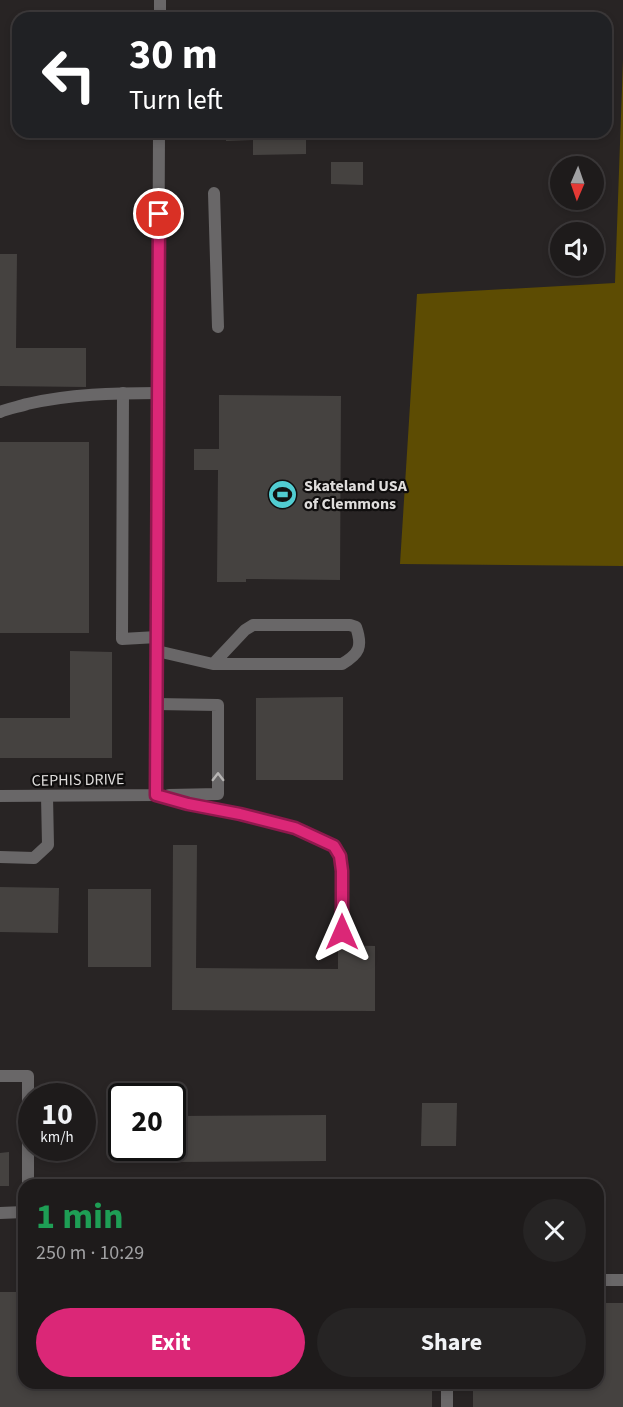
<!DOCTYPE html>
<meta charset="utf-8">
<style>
:root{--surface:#1e1b1b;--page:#262424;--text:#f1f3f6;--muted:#a1a1a3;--line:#3c393a;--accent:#db2777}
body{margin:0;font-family:"Source Sans 3",sans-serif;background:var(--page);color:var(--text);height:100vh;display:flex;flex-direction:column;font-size:22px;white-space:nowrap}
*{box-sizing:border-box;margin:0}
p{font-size:20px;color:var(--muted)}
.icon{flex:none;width:33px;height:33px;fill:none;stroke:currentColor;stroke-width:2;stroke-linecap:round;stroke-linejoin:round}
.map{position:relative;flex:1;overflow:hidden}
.panel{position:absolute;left:18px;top:1179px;width:586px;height:210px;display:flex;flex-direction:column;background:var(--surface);border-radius:18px;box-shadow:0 3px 9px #0003,0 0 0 2px var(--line)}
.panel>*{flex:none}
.top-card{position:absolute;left:12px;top:12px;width:600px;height:126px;border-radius:18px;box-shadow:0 3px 9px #0003,0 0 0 2px var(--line);background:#202124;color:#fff;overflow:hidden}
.needle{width:39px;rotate:182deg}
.controls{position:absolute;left:550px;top:156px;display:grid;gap:12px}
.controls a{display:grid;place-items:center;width:54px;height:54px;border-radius:50%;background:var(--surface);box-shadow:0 3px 9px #0003,0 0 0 2px var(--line);font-size:30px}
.speed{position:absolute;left:18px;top:1083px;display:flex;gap:12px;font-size:30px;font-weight:700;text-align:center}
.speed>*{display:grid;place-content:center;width:78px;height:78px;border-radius:50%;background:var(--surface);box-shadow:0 3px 9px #0003,0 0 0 2px var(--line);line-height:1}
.speed small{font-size:15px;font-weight:400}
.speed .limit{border:3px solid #111;border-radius:9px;background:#fff;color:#111}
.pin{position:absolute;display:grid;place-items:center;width:51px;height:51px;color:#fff;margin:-26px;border:3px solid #fff;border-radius:50%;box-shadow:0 2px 6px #0007}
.me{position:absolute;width:66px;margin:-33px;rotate:0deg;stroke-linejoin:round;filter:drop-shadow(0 0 4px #0008)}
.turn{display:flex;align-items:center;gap:21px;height:126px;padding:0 18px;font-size:27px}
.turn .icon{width:78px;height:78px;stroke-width:2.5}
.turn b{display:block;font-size:42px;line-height:51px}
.round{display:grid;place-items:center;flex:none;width:63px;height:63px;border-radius:32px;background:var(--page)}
.head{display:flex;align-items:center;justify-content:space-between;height:102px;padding:0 18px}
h1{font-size:36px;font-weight:700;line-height:45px;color:#1e9e55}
.primary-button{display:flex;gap:12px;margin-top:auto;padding:12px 18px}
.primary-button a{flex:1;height:69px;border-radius:36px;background:var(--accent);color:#fff;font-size:24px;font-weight:700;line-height:69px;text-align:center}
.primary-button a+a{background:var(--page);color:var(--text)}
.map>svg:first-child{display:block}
</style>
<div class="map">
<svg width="623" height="1407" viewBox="0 0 623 1407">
<rect width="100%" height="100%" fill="#282424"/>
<path fill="#5d4c03" d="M 623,60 L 623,566 L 400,564 L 417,294 L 615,283 Z"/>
<g fill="#454240">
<path d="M 226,132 L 306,132 L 306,154 L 253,155 L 253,140 L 226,141 Z"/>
<path d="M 331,162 L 363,162 L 363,185 L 331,184 Z"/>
<path d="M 0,254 L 17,254 L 16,348 L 86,348 L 86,387 L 0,386 Z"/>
<path d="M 219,395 L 341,396 L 340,580 L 246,579 L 246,582 L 217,582 L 218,470 L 194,470 L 194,449 L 219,449 Z"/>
<rect x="0" y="442" width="89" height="191"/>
<path d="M 70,651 L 112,652 L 112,758 L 0,758 L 0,718 L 70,718 Z"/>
<path d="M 343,697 L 343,780 L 256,780 L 256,698 Z"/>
<path d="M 173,845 L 197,845 L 196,968 L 338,969 L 338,945 L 375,946 L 375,1011 L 172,1010 Z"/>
<path d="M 0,887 L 59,888 L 58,933 L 0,932 Z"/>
<rect x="88" y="889" width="63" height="78"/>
<path d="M 422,1103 L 457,1103 L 456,1146 L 421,1146 Z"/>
<path d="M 326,1115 L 326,1161 L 176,1162 L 176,1116 Z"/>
<path d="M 9,1152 L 9,1186 L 0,1186 L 0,1153 Z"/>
<path d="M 0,1292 L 24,1292 L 24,1383 L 432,1383 L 432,1407 L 0,1407 Z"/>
<path d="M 598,1303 L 623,1303 L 623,1407 L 473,1407 L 473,1383 L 598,1383 Z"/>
</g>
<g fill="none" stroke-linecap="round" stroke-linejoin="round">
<g stroke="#696768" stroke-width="12">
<path d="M 214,193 L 218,327"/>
<path d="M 123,393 L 122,639 L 157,637"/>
<path d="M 0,412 C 9,408 18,407 27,404 C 70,394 114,393 158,393"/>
<path d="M 157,651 L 213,664 L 342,664 C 359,654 363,647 356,627 L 350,625 L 253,625 L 245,630 L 213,664"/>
<path d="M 156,704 L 218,705 L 218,794 L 169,795"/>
<path d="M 156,795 L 188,804 L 240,814 L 295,828 L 335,846 L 340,856 L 342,871 L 342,932"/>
<path d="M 0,857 L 34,858 L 48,845 L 47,796"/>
<path d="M 0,1076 L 28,1076 L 28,1185"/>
<path d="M 598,1280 L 623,1280"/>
<path d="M 447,1407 L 447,1383"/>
</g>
<g stroke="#696768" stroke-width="12">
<path d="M 160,18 L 160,0"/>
<path d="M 0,796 L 156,795 L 159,132"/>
<path d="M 0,1213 L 24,1212"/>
</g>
</g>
<defs><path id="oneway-chevron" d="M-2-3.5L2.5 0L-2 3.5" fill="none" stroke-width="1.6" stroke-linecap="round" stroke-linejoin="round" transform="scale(1.5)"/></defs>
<use stroke="#b6b4b3" href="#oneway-chevron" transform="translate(218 777) rotate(-90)"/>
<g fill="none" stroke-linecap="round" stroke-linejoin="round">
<defs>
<path id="route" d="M 159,214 L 156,795 L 188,804 L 240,814 L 295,828 L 334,846 L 340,856 L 342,871 L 342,932"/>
</defs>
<use href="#route" stroke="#8e194d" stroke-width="15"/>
<use href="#route" stroke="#db2777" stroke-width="10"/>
</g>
<defs>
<symbol id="stadium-disc" viewBox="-11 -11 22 22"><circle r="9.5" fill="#51ccd1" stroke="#100e0e"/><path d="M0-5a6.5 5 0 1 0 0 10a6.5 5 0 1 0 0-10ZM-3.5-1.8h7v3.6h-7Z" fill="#111"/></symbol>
</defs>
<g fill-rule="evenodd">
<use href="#stadium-disc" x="266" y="478" width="33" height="33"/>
</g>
<g text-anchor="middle" stroke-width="4.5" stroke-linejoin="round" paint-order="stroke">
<g font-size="16" font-weight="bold" fill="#dfdddc" stroke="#100e0e" text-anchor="start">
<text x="304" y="491">Skateland USA<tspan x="304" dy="18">of Clemmons</tspan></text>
</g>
<g font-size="16" fill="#dfdddc" stroke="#100e0e">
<text transform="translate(78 779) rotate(-1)" y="6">CEPHIS DRIVE</text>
</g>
</g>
</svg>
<div class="controls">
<a><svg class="needle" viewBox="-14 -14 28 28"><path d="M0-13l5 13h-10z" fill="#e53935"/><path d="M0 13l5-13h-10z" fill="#a1a1a3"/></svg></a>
<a><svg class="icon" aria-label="sound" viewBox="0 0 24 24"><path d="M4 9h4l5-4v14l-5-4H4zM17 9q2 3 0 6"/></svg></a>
</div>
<div class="speed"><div>10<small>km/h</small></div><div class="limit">20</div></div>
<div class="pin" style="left:159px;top:214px;background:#d93025"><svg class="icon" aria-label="arrive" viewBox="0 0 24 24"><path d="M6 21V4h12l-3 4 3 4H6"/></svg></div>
<svg class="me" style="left:342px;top:932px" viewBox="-20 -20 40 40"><path d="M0-17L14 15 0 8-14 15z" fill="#db2777" stroke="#fff" stroke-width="4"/></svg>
<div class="top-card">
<div class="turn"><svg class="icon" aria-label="left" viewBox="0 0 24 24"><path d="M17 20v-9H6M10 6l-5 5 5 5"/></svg><div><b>30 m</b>Turn left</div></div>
</div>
<section class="panel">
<div class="head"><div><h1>1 min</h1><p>250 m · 10:29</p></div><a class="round"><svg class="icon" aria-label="close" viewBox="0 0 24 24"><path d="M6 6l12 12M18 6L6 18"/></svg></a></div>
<div class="primary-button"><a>Exit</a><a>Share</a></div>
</section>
</div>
